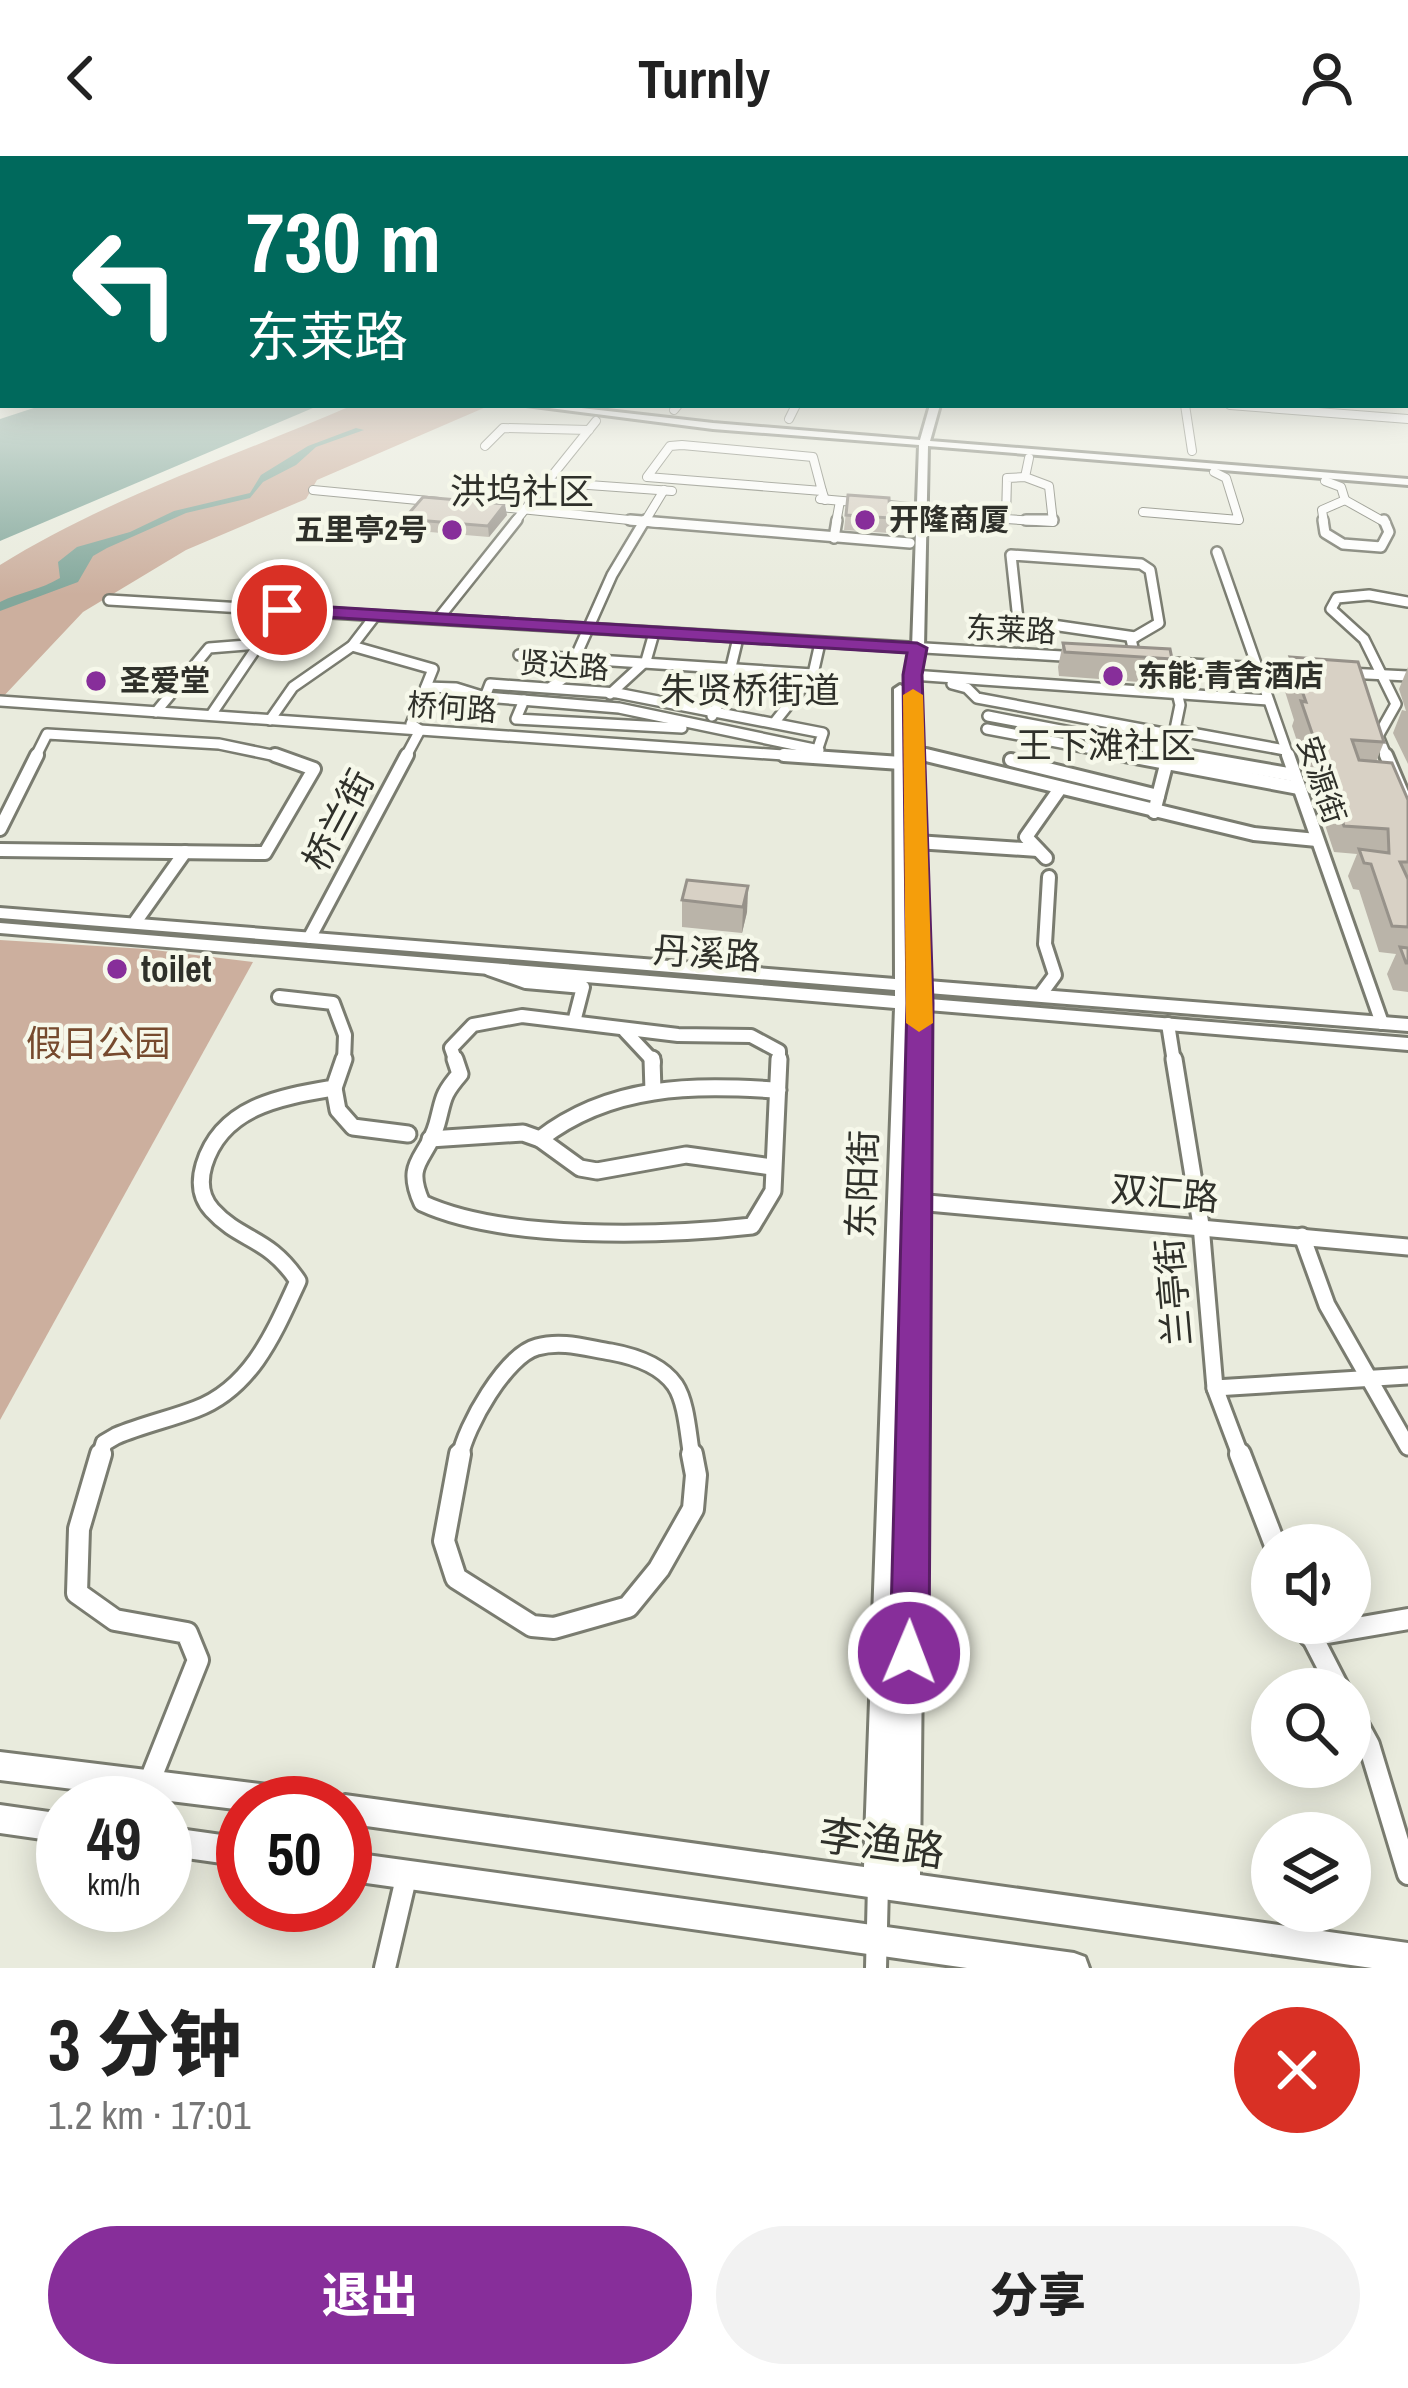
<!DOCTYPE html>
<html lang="zh">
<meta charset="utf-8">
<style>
:root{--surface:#fff;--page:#f2f2f2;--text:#222;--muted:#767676;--accent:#872e9a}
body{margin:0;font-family:"Archivo Narrow","Noto Sans SC",sans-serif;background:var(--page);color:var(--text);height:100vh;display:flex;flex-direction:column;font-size:45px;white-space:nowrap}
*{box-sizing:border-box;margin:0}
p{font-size:39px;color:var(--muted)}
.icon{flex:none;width:66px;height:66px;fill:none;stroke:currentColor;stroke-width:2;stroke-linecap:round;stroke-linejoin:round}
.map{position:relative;height:1812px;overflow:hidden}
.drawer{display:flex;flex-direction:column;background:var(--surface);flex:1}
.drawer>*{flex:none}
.top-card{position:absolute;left:0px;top:0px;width:1410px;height:252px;box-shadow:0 6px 30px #0003;background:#00695c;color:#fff;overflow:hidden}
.fabs{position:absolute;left:1251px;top:1368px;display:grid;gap:24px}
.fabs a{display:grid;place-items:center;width:120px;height:120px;border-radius:50%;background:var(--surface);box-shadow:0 6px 30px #0003;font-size:60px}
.speed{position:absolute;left:36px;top:1620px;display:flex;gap:24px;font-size:60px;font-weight:700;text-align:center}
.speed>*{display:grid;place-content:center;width:156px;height:156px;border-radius:50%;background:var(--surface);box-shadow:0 6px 30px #0003;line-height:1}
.speed small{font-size:30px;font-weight:400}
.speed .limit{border:18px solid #d22;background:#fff;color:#111}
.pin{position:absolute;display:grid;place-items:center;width:102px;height:102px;color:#fff;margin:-51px;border:6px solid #fff;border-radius:50%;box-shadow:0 3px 12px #0007}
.me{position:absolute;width:132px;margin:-66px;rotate:1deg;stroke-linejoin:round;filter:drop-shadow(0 0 9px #0008)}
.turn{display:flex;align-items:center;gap:42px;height:252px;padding:0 48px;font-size:54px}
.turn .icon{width:156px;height:156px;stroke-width:2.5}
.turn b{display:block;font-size:84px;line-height:102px}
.round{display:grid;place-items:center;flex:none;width:126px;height:126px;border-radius:63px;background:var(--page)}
.head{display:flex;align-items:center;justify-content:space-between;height:204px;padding:0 48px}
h1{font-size:72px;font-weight:800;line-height:90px}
.action{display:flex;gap:24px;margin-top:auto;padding:24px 48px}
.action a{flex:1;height:138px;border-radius:72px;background:var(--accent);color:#fff;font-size:48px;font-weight:800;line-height:138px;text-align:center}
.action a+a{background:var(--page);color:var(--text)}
header{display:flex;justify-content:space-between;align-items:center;height:156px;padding:0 48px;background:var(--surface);font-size:54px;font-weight:800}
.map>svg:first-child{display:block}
</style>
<header><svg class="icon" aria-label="back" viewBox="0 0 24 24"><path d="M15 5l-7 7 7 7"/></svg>Turnly<svg class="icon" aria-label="person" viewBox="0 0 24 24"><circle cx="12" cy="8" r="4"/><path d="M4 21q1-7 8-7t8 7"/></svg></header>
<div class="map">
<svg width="1408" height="1812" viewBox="0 0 1408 1812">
<rect width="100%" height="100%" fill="#e9ebdd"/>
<g fill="#ccaf9e">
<path d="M 353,249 L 486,251 L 317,324 L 306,343 L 186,394 L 83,456 L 0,544 L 0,409 C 109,341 236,300 353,249 Z"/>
<path d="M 0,784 L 146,793 L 253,806 L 0,1264 Z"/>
</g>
<g fill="#82a79b">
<path d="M 43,249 L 320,249 L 0,385 L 0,263 Z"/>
<path d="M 356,272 L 364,274 L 316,291 L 296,309 L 263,326 L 250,342 L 186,357 L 107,392 L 93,400 L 78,426 L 0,455 L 0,446 C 20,436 40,434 60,422 L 58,406 L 77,391 L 130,376 L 174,355 L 250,337 L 261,319 L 308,290 Z"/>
</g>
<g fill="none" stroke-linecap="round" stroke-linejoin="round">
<defs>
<g id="minor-far4">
<path d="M 1185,249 L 1192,295"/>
<path d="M 1230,249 L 1408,263"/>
<path d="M 674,254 L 678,249"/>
<path d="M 789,263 L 796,249"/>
<path d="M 682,289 L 813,301 L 822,335 L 647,321 L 670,290 Z"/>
<path d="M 485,290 L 503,272 L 589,274"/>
<path d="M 1025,321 L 1049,330 L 1053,366 L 1006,363 L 1007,322 Z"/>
<path d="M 1025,321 L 1029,302"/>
<path d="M 1325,325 L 1341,331 L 1345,344"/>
<path d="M 547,326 L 672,335"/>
<path d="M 313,334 L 439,346"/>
<path d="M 822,335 L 825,344"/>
<path d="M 820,343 L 911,351"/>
<path d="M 1345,344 L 1386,367"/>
<path d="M 491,350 L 659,367"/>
<path d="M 1143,356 L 1239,364 L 1226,322 L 1214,316"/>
<path d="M 514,367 L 596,265"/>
<path d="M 644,367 L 664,334"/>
<path d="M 836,367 L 840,345"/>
<path d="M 1324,367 L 1322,354 L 1345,344"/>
</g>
<g id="minor-far3">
<path d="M 630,364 L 910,387"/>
<path d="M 1026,364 L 1053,364"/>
<path d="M 1323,364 L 1325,377 L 1343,388 L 1381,391 L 1389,376 L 1384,364"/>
<path d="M 834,382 L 837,364"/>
<path d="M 1217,396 L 1289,602"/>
<path d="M 1011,399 L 1141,408 L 1150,414 L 1159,467 L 1135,481 L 1018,464 Z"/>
<path d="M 109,444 L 1079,501"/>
<path d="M 438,463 L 517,364"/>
<path d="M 1135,481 L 1131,483 L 1136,505"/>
<path d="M 352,490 L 433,513 L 411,568 L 420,574 L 405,602"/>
<path d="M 519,499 L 813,518"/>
<path d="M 1156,506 L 1301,514"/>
<path d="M 1170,507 L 1180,549 L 1173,583"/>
<path d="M 1347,517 L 1408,520"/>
<path d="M 912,519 L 1268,544"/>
<path d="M 952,528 L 967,532 L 977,542 L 1174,579"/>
<path d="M 426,531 L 456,532 L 485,541 L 490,528 L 617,537 L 823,577 L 815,601"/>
<path d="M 551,531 L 567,520 L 612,419 L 645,364"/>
<path d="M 610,538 L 646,505 L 654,477"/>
<path d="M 485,541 L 619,552 L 819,594"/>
<path d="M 524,544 L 516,563 L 682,572"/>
<path d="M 0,545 L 827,602"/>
<path d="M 156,556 L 209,492 L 259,488"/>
<path d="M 211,559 L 282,454"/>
<path d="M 712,560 L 725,536 L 738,482"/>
<path d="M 988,560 L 1170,595"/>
<path d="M 270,564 L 293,531 L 352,490 L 375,460"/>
<path d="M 774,567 L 813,518 L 820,487"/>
<path d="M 987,573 L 1140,602"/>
<path d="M 1175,574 L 1285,594"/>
<path d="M 914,596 L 939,602"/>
<path d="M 1169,597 L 1197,602"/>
<path d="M 35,602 L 47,578 L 219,588 L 286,602"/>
<path d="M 1387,602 L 1378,580 L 1396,548 L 1364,483 L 1331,453 L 1337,442 L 1369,439 L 1408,446"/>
</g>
<g id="minor-far2">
<path d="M 784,599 L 901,607"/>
<path d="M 926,599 L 1254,678 L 1317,684"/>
<path d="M 1124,599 L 1299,632"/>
<path d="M 1180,599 L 1294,619"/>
<path d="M 1288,599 L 1382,867"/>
<path d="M 1386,599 L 1408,651"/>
<path d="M 1011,604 L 1158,640"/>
<path d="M 1154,656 L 1167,605"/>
<path d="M 0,673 L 37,599"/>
<path d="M 916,686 L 1038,694"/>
<path d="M 0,694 L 265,697 L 314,613 L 275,599"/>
<path d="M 1046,702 L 1026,681 L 1059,634"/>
<path d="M 136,765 L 185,696"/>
<path d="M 310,781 L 407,599"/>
<path d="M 489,813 L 526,826 L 583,831 L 574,866"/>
<path d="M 1041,838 L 1055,819 L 1045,788 L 1049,721"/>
<path d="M 279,841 L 333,847 L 345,879 L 344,906"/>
<path d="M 1168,868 L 1174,906"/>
<path d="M 625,875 L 654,906"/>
<path d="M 456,906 L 451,892 L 473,869 L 522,860 L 678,879 L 751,880 L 779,895 L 779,906"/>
</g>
<g id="minor-far1">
<path d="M 455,903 L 460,918 C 441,940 444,943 437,968 C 427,1004 403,1005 422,1047 C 504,1085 662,1080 752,1070 L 773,1035 L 779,903"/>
<path d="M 652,903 L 653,935"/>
<path d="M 1174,903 L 1201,1069 L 1215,1232 L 1241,1301"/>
<path d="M 334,932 L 338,954 L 353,971 L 408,978"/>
<path d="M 430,983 L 523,977 L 540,983 L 580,1012 L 597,1015 L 686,999 L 772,1011"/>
<path d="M 540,983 C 611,928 692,929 778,934"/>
<path d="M 917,1046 L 1408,1091"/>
<path d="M 1302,1080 L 1327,1149 L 1408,1291"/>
<path d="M 1215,1232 L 1408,1220"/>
<path d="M 100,1301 L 104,1287 L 116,1280 C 142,1269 170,1263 196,1253 C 252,1232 275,1175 298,1125 C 268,1080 241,1086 212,1054 C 200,1041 199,1026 204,1009 C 222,950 281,941 334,932 L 344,903"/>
<path d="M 460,1301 C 465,1271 506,1199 537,1191 C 562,1184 586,1192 611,1196 C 633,1200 661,1209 675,1229 C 687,1247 688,1280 692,1301"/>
</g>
<g id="minor">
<path d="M 101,1298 L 79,1373 L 77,1437 L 115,1464 L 187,1477 L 198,1504 L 149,1627"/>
<path d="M 460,1298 L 444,1385 L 456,1422 L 532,1470 L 554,1472 L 628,1451 L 659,1413 L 693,1353 L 696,1319 L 692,1298"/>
<path d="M 1240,1298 L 1275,1389"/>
<path d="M 1305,1467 L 1339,1533"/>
<path d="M 1310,1480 L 1408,1463"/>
<path d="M 1350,1554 L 1369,1589 L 1408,1718"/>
<path d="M 385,1812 L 407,1718"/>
<path d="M 876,1812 L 878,1729"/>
</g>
<g id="major">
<path d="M 526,249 L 555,249 L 713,267 L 920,284 L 930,249 L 940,249 L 930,285 L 1408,323 L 1408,329 L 928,290 L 924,492 L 918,519 L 928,825 L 1408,863 L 1408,875 L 928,837 L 929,843 L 1408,882 L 1408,894 L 928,854 L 920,1719 L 1408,1787 L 1408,1812 L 1372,1812 L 345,1667 L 345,1647 L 333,1647 L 335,1643 L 345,1639 L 864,1711 L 895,852 L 0,777 L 0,767 L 895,840 L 895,834 L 0,762 L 0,752 L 895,823 L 894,533 L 900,529 L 906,532 L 912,492 L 919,289 L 713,273 Z"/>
<path d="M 0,1596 L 301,1633 L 311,1637 L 315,1647 L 243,1647 L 243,1654 L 0,1624 Z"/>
<path d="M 0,1649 L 63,1658 L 63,1686 L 0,1677 Z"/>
<path d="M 165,1671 L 243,1682 L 243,1710 L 165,1699 Z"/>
<path d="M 345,1696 L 1074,1797 L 1085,1801 L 1089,1812 L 967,1812 L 345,1724 Z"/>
</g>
</defs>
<use href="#minor-far4" stroke="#7a7c70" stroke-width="10"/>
<use href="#minor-far3" stroke="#7a7c70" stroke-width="14"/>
<use href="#minor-far2" stroke="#7a7c70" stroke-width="18"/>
<use href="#minor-far1" stroke="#7a7c70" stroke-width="21"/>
<use href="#minor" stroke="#7a7c70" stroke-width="26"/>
<use href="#major" stroke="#7a7c70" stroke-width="6"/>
<use href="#minor-far4" stroke="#fff" stroke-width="8"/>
<use href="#minor-far3" stroke="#fff" stroke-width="9"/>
<use href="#minor-far2" stroke="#fff" stroke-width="12"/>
<use href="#minor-far1" stroke="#fff" stroke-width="15"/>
<use href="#minor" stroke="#fff" stroke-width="20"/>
<use href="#major" fill="#fff" fill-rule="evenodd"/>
</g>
<g fill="#bab4a9">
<path d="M 848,339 L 890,362 L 889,377 L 844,374 Z"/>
<path d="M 507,359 L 489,381 L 406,374 L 404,363 Z"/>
<path d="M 1063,487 L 1172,503 L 1166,528 L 1059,520 L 1058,511 Z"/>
<path d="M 1290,501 L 1384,586 L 1376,606 L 1408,644 L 1408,836 L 1393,834 L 1387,818 L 1396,798 L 1379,796 L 1359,734 L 1353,733 L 1348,720 L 1357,698 L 1334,696 L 1292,570 L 1294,564 L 1282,526 Z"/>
<path d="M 1408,511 L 1408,608 L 1393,577 L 1402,554 L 1406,555 L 1399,533 Z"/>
<path d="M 748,730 L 747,756 L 742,777 L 682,771 L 682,744 Z"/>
</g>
<g fill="#97928a">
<path d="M 505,348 L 507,359 L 489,381 L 488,370 Z"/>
<path d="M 748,730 L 747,756 L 742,777 L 743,751 Z"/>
</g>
<g fill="#d8d1c5" stroke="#97928a" stroke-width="3">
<path d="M 848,339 L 889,342 L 890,362 L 846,359 Z"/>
<path d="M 423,341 L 505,348 L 488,370 L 404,363 Z"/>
<path d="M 1063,487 L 1170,493 L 1172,503 L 1065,496 Z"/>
<path d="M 1290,501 L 1358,506 L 1384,586 L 1352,584 L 1359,604 L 1392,607 L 1408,644 L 1408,706 L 1400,706 L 1408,723 L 1408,771 L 1392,770 L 1371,708 L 1364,707 L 1359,693 L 1389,697 L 1388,673 L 1344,670 L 1301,545 L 1306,546 Z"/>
<path d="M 687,724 L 748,730 L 743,751 L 682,744 Z"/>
<path d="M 1400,791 L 1408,792 L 1408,807 L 1406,807 Z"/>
</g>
<linearGradient id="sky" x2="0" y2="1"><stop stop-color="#7fafc9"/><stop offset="0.42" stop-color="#f5f6f0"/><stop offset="1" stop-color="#f5f6f0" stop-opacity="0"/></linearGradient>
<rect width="1408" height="439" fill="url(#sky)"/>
<path fill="#872e9a" stroke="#581e64" stroke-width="3" d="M 282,448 L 917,487 L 927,492 L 922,519 L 933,847 L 929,1497 L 923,1511 L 909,1517 L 895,1511 L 890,1497 L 907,847 L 903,519 L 907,497 L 276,458 L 273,454 Z"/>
<path fill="#f59e0b" d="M 913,533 L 923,539 L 933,867 L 919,876 L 906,867 L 903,539 Z"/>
<g fill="#872e9a" stroke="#f6f8ea" stroke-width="4.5">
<circle cx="865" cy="364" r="12"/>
<circle cx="452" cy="374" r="12"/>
<circle cx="1113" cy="520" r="12"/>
<circle cx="96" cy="525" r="12"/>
<circle cx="117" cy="813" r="12"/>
</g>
<g text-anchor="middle" stroke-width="9" stroke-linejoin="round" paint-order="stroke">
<g font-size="30" font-weight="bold" fill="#2f302a" stroke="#f6f8ea" text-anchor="start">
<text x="889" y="374">开隆商厦</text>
<text x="428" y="384" text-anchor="end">五里亭2号</text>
<text x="1137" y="530">东能·青舍酒店</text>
<text x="120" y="535">圣爱堂</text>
</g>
<g font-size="30" fill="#2f302a" stroke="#f6f8ea">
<text transform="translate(1011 474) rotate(3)" y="10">东莱路</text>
<text transform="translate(564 510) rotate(4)" y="10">贤达路</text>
<text transform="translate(452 552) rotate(4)" y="10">桥何路</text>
<text transform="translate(1321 624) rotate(71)" y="10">安源街</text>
</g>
<g font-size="36" fill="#2f302a" stroke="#f6f8ea">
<text x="522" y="348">洪坞社区</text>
<text x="750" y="547">朱贤桥街道</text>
<text x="1106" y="602">王下滩社区</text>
</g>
<g font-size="36" fill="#2f302a" stroke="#f6f8ea">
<text transform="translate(338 664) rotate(-62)" y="13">桥兰街</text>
<text transform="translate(707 797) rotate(4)" y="13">丹溪路</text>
<text transform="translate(862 1028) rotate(-88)" y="13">东阳街</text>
<text transform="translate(1165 1037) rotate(5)" y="13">双汇路</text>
<text transform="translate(1173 1136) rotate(-95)" y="13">兰亭街</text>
</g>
<g font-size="36" font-weight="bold" fill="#2f302a" stroke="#f6f8ea" text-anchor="start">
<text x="141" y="826">toilet</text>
</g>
<g font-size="36" fill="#764a2e" stroke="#f6f8ea">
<text x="98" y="900">假日公园</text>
</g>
<g font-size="42" fill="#2f302a" stroke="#f6f8ea">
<text transform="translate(882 1687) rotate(8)" y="15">李渔路</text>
</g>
</g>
</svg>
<div class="fabs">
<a><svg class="icon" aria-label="sound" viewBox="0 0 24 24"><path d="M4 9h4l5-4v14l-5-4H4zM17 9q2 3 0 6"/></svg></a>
<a><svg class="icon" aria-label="search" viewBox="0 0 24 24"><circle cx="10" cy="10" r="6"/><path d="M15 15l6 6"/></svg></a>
<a><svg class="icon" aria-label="layers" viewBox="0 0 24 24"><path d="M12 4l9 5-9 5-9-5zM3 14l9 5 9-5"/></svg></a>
</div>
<div class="speed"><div>49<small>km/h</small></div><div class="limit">50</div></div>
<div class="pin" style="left:282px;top:454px;background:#d93025"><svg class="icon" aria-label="arrive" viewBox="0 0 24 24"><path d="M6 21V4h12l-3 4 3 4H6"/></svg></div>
<svg class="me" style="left:909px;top:1497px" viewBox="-20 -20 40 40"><circle r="17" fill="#872e9a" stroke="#fff" stroke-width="3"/><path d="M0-11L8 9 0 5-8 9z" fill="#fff"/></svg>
<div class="top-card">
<div class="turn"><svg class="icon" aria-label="left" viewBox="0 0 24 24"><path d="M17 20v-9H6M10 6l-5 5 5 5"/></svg><div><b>730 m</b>东莱路</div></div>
</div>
</div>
<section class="drawer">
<div class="head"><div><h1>3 分钟</h1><p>1.2 km · 17:01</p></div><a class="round" style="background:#d93025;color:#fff"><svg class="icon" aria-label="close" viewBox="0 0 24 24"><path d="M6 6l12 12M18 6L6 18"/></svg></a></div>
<div class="action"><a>退出</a><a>分享</a></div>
</section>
